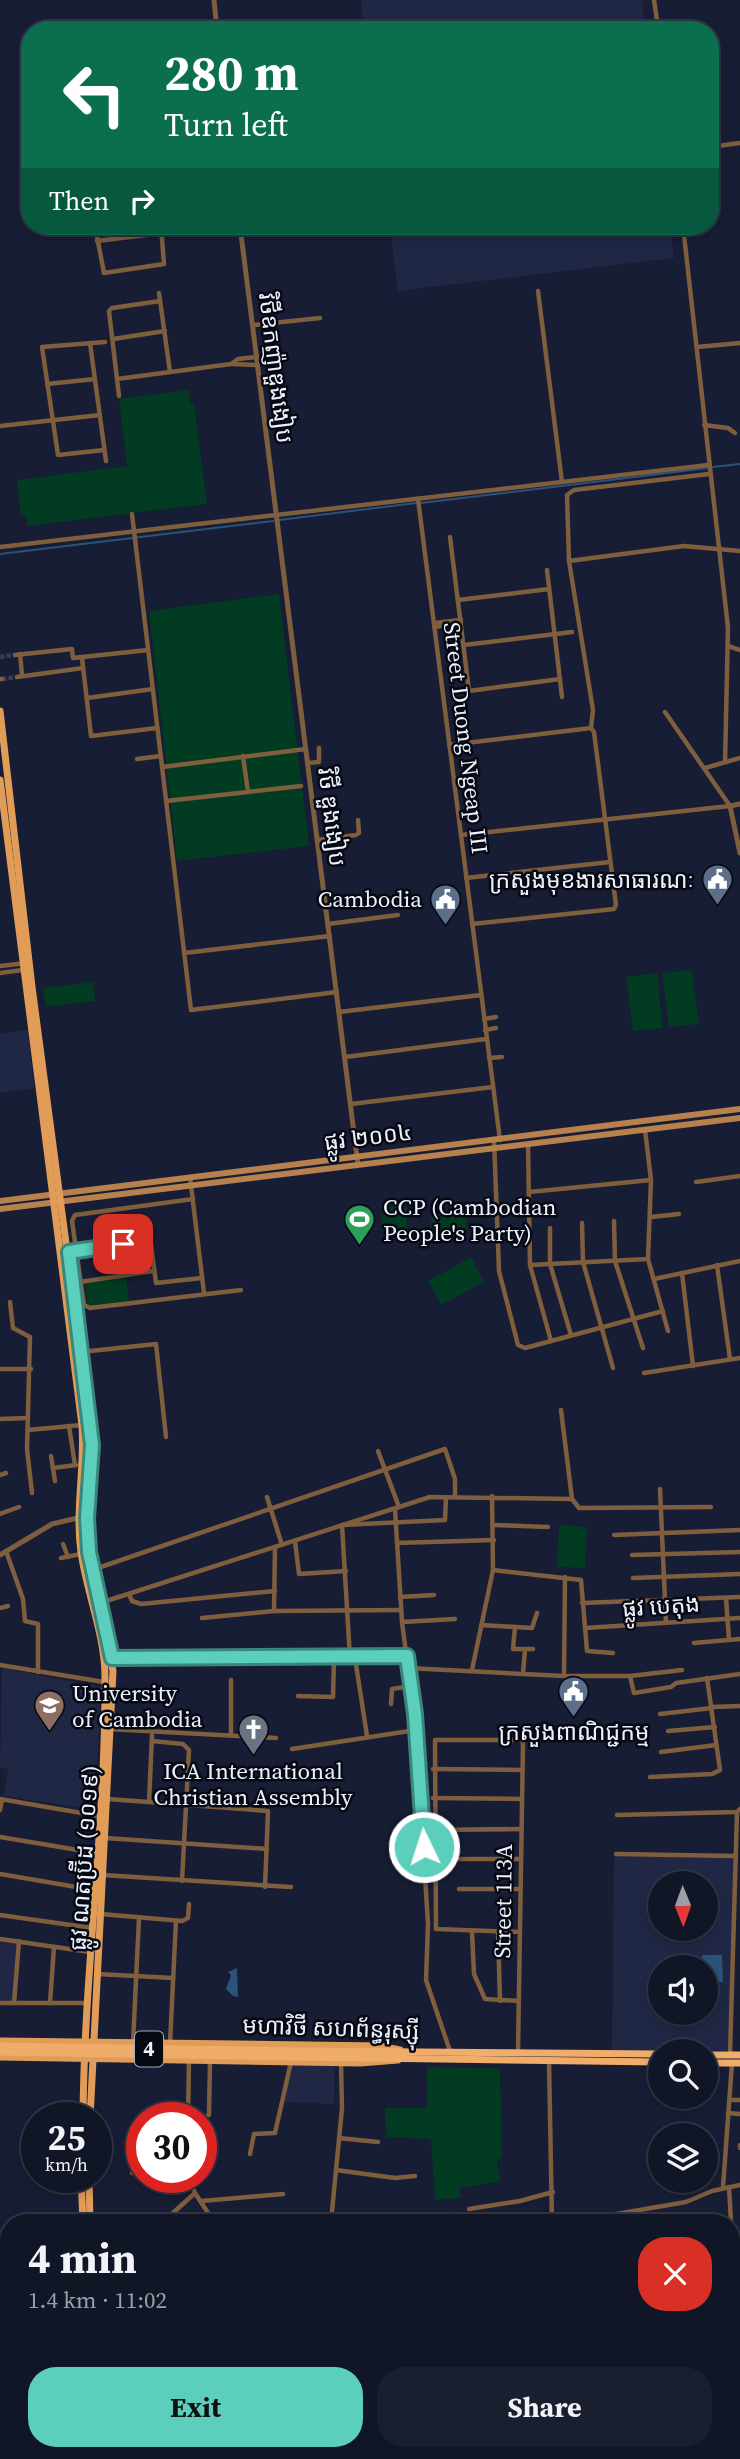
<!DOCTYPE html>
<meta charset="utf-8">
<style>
:root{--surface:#111627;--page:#1a1f2f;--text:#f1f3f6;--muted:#9c9fa7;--line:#303544;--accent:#5bcebc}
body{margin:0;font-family:"Source Serif 4","Noto Sans Khmer",serif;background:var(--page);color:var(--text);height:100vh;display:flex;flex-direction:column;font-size:26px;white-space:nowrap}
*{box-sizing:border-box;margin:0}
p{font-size:23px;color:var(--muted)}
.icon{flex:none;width:38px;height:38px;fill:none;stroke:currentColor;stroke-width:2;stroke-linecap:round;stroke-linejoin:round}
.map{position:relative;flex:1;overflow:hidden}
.panel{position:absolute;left:0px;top:2214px;width:740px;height:247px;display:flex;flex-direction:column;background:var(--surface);border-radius:28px 28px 0 0;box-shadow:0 4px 10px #0003,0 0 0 2px var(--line)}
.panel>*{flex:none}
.top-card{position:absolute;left:21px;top:21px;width:698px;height:214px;border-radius:28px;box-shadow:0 4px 10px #0003,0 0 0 2px var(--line);background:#0b6e4f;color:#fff;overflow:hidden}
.needle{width:46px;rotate:179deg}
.tools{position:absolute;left:648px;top:1871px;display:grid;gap:14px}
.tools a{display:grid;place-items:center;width:70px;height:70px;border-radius:50%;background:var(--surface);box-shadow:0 4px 10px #0003,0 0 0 2px var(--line);font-size:35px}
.speed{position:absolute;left:21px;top:2102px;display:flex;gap:14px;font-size:35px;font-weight:700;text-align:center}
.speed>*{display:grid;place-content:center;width:91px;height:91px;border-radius:50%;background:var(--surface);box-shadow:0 4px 10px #0003,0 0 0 2px var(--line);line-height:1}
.speed small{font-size:18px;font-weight:400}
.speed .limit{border:10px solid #d22;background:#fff;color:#111}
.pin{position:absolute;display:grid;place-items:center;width:60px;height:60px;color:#fff;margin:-30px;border-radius:14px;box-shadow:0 4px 10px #0006}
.me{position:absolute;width:77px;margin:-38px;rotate:356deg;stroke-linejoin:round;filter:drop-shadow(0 0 5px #0008)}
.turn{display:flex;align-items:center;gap:24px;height:147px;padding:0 28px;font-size:32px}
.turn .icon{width:91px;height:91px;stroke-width:2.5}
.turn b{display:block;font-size:49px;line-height:60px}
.then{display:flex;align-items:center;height:66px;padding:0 28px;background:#0003;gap:14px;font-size:26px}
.round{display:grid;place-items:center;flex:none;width:74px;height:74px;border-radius:28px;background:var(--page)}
.headline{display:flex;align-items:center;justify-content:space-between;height:119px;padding:0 28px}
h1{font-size:42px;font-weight:700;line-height:52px}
.button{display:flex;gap:14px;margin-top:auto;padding:14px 28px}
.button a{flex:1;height:80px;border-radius:28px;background:var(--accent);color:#111;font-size:28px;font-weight:700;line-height:80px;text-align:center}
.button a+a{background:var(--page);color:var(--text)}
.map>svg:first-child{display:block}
</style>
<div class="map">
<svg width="740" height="2459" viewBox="0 0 740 2459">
<rect width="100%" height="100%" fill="#171d34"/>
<g fill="#202744" fill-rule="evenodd">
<path d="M 361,0 L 642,0 L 646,30 L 364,30 Z"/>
<path d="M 390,226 L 670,226 L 674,258 L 398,291 Z"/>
<path d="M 28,1030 L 34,1088 L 0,1093 L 0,1034 Z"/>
<path d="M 2,1668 L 101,1687 L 95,1810 L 4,1796 L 8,1769 L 0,1768 Z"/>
<path d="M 614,1856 L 732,1858 L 734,1861 L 728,2051 L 612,2050 ZM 660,1883 L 705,1883 L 705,1928 L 660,1928 ZM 660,1967 L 705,1967 L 705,2012 L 660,2012 Z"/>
<path d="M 0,1940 L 21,1942 L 15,2004 L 0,2003 Z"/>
<path d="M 292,2064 L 334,2065 L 334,2104 L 283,2102 Z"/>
</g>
<g fill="#003b22">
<path d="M 189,390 L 190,404 L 194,404 L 207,504 L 27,526 L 26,515 L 21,515 L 17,480 L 127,466 L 119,399 Z"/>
<path d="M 279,594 L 309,846 L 177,861 L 149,611 Z"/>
<path d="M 692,970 L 699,1024 L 669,1027 L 662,973 Z"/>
<path d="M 657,973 L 663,1028 L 633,1031 L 626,977 Z"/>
<path d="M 93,982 L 95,1001 L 46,1007 L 43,988 Z"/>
<path d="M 383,1206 L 408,1208 L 406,1233 L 381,1231 Z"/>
<path d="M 432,1211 L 467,1214 L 465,1240 L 429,1236 Z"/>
<path d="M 138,1248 L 141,1268 L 130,1269 L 128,1250 Z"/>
<path d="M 471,1257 L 484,1282 L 441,1305 L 428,1281 Z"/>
<path d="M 126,1278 L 129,1303 L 88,1307 L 85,1283 Z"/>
<path d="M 559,1525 L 587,1527 L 585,1568 L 557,1567 Z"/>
<path d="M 427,2067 L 500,2068 L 502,2157 L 497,2161 L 500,2181 L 460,2188 L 460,2198 L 435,2200 L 431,2139 L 386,2137 L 385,2108 L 427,2108 Z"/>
</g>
<g fill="#2b5279">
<path d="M 702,1955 L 722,1955 L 723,1982 L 705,1981 Z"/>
<path d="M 237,1968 L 238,1997 L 233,1996 L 226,1989 L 231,1975 L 228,1972 Z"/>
</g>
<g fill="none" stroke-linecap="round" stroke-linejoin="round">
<g stroke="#2b5279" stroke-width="2">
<path d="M 713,467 L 740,464"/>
<path d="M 421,503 L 708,468"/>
<path d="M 279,520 L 416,503"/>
<path d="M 0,554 L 273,521"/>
</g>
<g stroke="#373d52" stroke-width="4.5" stroke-dasharray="4.5 2" stroke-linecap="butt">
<path d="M 0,657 L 15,655"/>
<path d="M 2,679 L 17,677"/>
</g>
<g stroke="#7f5e3e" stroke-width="4.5">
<path d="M 654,0 L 658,27"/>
<path d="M 658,27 L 695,22 L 702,30"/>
<path d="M 710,147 L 740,143"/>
<path d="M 95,226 L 104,273 L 164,264 L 161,226"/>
<path d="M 683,226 L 728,628 L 725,762"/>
<path d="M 97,241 L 220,226"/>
<path d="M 538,291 L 562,482"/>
<path d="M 159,293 L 170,372"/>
<path d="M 254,325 L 320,318"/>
<path d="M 113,339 L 165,331"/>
<path d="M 90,343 L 106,461"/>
<path d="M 697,347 L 740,343"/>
<path d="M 232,364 L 258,365"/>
<path d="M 117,379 L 231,364 L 238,359 L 257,357"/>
<path d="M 47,384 L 95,379"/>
<path d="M 119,396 L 109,311 L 112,308 L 160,301"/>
<path d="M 704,425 L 728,428 L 735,433"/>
<path d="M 0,426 L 100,415"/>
<path d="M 104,450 L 58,455 L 42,347 L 105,342"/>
<path d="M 418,499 L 500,1140"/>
<path d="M 132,514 L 191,1010 L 337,992"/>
<path d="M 450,537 L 469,691 L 560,679"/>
<path d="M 0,547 L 708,465"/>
<path d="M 569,561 L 684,546 L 740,551"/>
<path d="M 547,570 L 562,697"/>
<path d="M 458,600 L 549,589"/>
<path d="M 434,623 L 461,620"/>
<path d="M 434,627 L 461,623"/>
<path d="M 464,645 L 572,632"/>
<path d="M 728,646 L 740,650"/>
<path d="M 20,654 L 22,675"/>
<path d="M 15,655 L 72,649 L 73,658 L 148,650"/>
<path d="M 82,658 L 91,736 L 157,728"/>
<path d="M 17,677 L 83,668"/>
<path d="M 0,679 L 2,679"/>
<path d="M 87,698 L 153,689"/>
<path d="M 449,745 L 591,728"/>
<path d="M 243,756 L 248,792 L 301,786"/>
<path d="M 137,759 L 161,756"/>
<path d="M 308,763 L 319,762 L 319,748"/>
<path d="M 162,767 L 306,749"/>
<path d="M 705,768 L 740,758"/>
<path d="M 166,801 L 248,792"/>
<path d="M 461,835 L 730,806 L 665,712"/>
<path d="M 318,840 L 356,835 L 359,833 L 358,820"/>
<path d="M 466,878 L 610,862"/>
<path d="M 328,924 L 398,915"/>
<path d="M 472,924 L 614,909 L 616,905 L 594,732 L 591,728 L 593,710 L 569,561 L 567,495 L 574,490 L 709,474"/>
<path d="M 184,953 L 330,936"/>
<path d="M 0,966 L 26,963"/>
<path d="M 0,973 L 23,970"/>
<path d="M 339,1012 L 481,995"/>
<path d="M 484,1019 L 496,1017"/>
<path d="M 485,1030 L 496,1028"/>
<path d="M 345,1057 L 486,1039"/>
<path d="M 489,1058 L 502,1057"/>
<path d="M 351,1104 L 493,1087"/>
<path d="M 645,1130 L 651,1180 L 648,1259 L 668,1331"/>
<path d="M 494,1139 L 499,1271 L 518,1345 L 525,1348 L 663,1311"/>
<path d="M 528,1144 L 530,1265 L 551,1341"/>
<path d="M 190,1177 L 204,1293"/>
<path d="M 696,1182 L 740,1176"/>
<path d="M 529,1192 L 651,1180"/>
<path d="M 193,1199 L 75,1215 L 72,1221 L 84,1305 L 90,1308 L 241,1290"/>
<path d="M 651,1217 L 679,1214"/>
<path d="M 614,1221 L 615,1261 L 643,1348"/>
<path d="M 582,1223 L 583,1262 L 613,1368"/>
<path d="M 550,1228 L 550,1264 L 571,1335"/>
<path d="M 69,1252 L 147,1241 L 151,1244 L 156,1283 L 202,1278"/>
<path d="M 530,1265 L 648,1259"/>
<path d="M 717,1265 L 730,1359"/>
<path d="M 682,1273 L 693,1366"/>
<path d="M 654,1279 L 740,1261"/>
<path d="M 73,1283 L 153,1271"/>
<path d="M 10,1302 L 13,1328 L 30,1337 L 27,1449 L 32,1493"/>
<path d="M 81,1352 L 156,1344 L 166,1437"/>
<path d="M 0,1369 L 31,1369"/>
<path d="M 644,1373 L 740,1358"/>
<path d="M 561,1410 L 572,1499"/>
<path d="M 0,1419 L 28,1418"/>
<path d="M 69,1426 L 75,1465"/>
<path d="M 28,1430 L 82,1425"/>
<path d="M 378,1451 L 399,1507"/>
<path d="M 51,1456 L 55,1481"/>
<path d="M 53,1468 L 76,1465"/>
<path d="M 0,1475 L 6,1473"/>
<path d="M 660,1489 L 666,1623"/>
<path d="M 267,1497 L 282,1545"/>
<path d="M 395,1509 L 402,1622 L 416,1730 L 428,1924 L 426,1980 L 450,2051"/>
<path d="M 0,1514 L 19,1507"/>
<path d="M 493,1525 L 548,1527"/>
<path d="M 614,1535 L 740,1530"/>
<path d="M 295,1541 L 299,1574 L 346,1571"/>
<path d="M 397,1543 L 494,1540"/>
<path d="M 63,1544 L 68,1557"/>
<path d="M 6,1551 L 23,1599 L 25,1621 L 38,1624 L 38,1672"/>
<path d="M 632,1555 L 740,1552"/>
<path d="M 61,1558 L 81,1554"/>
<path d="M 92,1570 L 445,1449 L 455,1479 L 455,1496"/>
<path d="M 493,1570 L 581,1580 L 587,1651 L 613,1653"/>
<path d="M 633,1578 L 740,1574"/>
<path d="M 129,1594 L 132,1601 L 141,1604 L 275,1591"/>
<path d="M 400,1597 L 434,1595"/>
<path d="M 726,1598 L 729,1640"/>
<path d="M 100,1603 L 430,1497 L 572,1499 L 579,1508 L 711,1507"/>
<path d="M 582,1603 L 740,1597"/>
<path d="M 0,1608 L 8,1606"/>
<path d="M 274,1611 L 275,1547"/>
<path d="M 202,1618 L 274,1611 L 401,1610"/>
<path d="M 402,1622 L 455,1619"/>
<path d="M 481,1625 L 532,1628 L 537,1613"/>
<path d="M 515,1627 L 513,1649 L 533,1649"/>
<path d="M 585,1628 L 740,1618"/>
<path d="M 694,1643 L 740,1639"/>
<path d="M 112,1658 L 407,1656"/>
<path d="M 350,1658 L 342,1525 L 445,1520 L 446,1497"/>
<path d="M 355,1658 L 367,1736"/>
<path d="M 0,1665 L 104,1682"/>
<path d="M 408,1668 L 564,1676 L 630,1676 L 682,1670"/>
<path d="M 472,1670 L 493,1570 L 492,1496"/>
<path d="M 523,1673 L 525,1650"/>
<path d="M 564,1676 L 565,1577"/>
<path d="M 630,1676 L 634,1693 L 671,1687 L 676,1683 L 740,1674"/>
<path d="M 231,1680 L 231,1735"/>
<path d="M 298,1696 L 333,1697 L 334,1659"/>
<path d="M 391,1704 L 392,1689 L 412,1686"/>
<path d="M 712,1707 L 740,1706"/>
<path d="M 660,1714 L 712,1708"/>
<path d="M 109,1729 L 276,1738"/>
<path d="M 668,1731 L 715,1727"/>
<path d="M 152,1741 L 183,1744 L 189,1750 L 182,1881"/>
<path d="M 292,1749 L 416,1730"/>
<path d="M 661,1752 L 716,1745"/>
<path d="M 433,1769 L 522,1770"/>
<path d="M 650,1777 L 712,1774 L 720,1770 L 707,1678"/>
<path d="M 433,1798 L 522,1799"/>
<path d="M 0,1799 L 99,1816"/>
<path d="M 108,1799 L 268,1811 L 265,1887"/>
<path d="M 149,1802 L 152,1735"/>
<path d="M 0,1810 L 2,1800"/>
<path d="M 617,1815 L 737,1812 L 740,1809"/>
<path d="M 433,1830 L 521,1829"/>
<path d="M 0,1837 L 96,1853"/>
<path d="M 105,1838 L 267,1849"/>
<path d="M 616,1854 L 736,1856"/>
<path d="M 433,1859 L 521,1859"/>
<path d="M 0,1874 L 94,1890"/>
<path d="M 103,1875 L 291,1887"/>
<path d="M 459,1889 L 520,1889"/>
<path d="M 101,1914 L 182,1921 L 188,1918 L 189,1904"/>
<path d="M 0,1915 L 92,1928"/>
<path d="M 472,1932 L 474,1974 L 485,1999 L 519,2001"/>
<path d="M 498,1932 L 500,2001"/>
<path d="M 0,1939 L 90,1952"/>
<path d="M 97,1974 L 173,1978"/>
<path d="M 0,2003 L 86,2003"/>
<path d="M 14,2003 L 19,1941"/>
<path d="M 50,2003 L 54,1947"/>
<path d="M 133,2043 L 139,1918"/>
<path d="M 170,2043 L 176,1921"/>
<path d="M 518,2053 L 523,1743 L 522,1740 L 435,1740 L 436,1929 L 520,1932"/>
<path d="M 730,2054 L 737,1812"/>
<path d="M 549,2061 L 552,2222"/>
<path d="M 729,2100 L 740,2100"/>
<path d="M 728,2113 L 740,2114"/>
<path d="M 188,2118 L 189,2060"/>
<path d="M 201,2118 L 209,2115 L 210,2061"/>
<path d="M 339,2138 L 378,2142"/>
<path d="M 740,2145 L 740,2148"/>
<path d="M 250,2154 L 254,2134 L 275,2133 L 291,2062"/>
<path d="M 336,2170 L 395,2178 L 415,2176"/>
<path d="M 132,2173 L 142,2174"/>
<path d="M 189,2177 L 195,2193 L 214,2222"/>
<path d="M 723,2187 L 732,2063"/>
<path d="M 729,2187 L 731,2222"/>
<path d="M 202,2201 L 283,2194"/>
<path d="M 469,2209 L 520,2201 L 553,2192"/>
<path d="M 454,2214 L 454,2222"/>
<path d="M 621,2215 L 622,2222"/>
<path d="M 382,2219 L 382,2222"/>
<path d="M 163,2222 L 195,2193"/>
<path d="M 331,2222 L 342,2108 L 341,2063"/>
<path d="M 570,2222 L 686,2202 L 712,2191 L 740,2185"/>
<path d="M 732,2225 L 740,2294"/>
<path d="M 732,2240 L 740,2239"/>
<path d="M 0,2264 L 9,2265"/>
<path d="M 0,2311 L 9,2313"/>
<path d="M 732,2359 L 740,2358"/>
<path d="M 732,2441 L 740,2440"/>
<path d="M 357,2452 L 358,2458"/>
<path d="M 21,2459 L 21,2452"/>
<path d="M 49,2459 L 96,2452"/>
<path d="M 461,2459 L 621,2455"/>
<path d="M 621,2459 L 621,2455 L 670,2452"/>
</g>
<g stroke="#7f5e3e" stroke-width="5">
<path d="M 214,0 L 217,30"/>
<path d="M 240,226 L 358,1165"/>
<path d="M 740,804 L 730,806 L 740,853"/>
<path d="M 0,1555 L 52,1524 L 82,1517"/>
</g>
<g stroke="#b6814d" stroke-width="6">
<path d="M 0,1201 L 740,1109"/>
<path d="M 0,1209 L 740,1118"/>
</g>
<g stroke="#e19d58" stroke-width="7">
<path d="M 0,711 L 32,987 L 90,1424 L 88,1552 L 113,1671 L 90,2118"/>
<path d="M 0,780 L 82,1425 C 85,1468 75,1510 81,1552 C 87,1594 105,1635 105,1677 C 106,1824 84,1971 83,2118"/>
<path d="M 0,2041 L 380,2046 L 400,2050"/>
<path d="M 0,2057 L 360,2063 L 398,2060"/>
<path d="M 81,2177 L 83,2222"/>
<path d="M 89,2177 L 90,2222"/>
<path d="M 95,2452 L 96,2459"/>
<path d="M 103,2452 L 104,2459"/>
</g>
<g stroke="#efac6a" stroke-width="7">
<path d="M 297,2051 L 660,2054"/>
<path d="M 705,2055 L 740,2055"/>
<path d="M 297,2057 L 660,2062"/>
<path d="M 705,2063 L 740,2063"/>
</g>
<defs>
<g id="rail">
<path d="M 732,2365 L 740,2363"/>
<path d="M 84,2459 L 134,2452"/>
</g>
</defs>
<use href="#rail" stroke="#b5b9c9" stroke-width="4.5"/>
<use href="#rail" stroke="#060812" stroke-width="2" stroke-dasharray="5" stroke-linecap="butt"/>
<g stroke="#efac6a" stroke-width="7">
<path d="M 0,2046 L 297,2051"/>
<path d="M 0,2052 L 297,2057"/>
</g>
</g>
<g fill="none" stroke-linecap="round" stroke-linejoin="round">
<defs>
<path id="route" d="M 123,1244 L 69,1252 L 92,1445 L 87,1518 L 89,1552 L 112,1658 L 407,1656 L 415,1714 L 424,1847"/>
</defs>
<use href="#route" stroke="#3b867a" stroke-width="18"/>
<use href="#route" stroke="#5bcebc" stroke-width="12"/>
</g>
<defs>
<symbol id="civic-pin" viewBox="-11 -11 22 30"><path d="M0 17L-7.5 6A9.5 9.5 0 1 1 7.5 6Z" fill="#5c6f8a" stroke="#060812"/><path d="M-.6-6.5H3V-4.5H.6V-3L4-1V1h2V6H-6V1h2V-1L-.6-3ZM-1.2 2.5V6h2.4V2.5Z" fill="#fff"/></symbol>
<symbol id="stadium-pin" viewBox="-11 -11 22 30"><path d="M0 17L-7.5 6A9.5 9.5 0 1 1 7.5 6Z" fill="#2e9e5b" stroke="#060812"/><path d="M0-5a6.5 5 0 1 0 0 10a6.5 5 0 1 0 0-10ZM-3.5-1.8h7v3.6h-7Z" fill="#fff"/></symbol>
<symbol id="university-pin" viewBox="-11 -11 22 30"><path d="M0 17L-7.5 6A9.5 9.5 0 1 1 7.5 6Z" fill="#8d6e63" stroke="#060812"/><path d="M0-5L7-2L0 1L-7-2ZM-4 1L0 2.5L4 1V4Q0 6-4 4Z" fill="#fff"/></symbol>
<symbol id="church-pin" viewBox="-11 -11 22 30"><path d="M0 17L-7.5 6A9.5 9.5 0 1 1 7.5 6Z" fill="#6b7280" stroke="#060812"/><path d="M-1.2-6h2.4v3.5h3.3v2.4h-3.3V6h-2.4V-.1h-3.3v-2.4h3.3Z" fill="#fff"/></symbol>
</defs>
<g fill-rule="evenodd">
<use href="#civic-pin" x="700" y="862" width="35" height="47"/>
<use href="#civic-pin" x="428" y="882" width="35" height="47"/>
<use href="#stadium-pin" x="342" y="1202" width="35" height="47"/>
<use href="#civic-pin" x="556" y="1674" width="35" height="47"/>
<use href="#university-pin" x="32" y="1688" width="35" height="47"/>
<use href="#church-pin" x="236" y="1712" width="35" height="47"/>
</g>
<g text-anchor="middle" stroke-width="5" stroke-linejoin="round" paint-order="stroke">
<rect fill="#060812" stroke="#a8abb7" stroke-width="2" x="135" y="2031.5" width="28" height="35" rx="5"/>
<g font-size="21" font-weight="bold" fill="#edf1fe">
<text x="149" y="2056">4</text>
</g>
<g font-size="23" fill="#edf1fe" stroke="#060812">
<text transform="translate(276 368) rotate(83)" y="8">វិថីឧកញ៉ាឌួងងៀប</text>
<text transform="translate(466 738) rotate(83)" y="8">Street Duong Ngeap III</text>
<text transform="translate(332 817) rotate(83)" y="8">វិថី ឌួងងៀប</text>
<text transform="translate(368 1137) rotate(-7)" y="8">ផ្លូវ ២០០៤</text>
<text transform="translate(661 1606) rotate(-4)" y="8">ផ្លូវ បេតុង</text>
<text transform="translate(84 1858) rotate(-86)" y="8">ផ្លូវ ណតប្រ៊ីដ (១០១៩)</text>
<text transform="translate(503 1901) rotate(-89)" y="8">Street 113A</text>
<text transform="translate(331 2028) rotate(2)" y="8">មហាវិថី សហព័ន្ធរុស្ស៊ី</text>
</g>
<g font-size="23" fill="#edf1fe" stroke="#060812" text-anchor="end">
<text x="694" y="888">ក្រសួងមុខងារសាធារណៈ</text>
<text x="422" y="907">Cambodia</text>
<text x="383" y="1215" text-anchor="start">CCP (Cambodian<tspan x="383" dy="26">People's Party)</tspan></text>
<text x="72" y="1701" text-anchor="start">University<tspan x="72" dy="26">of Cambodia</tspan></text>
<text x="574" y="1740" text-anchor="middle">ក្រសួងពាណិជ្ជកម្ម</text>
<text x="253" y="1779" text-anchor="middle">ICA International<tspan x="253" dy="26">Christian Assembly</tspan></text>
</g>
</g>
</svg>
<div class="tools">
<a><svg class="needle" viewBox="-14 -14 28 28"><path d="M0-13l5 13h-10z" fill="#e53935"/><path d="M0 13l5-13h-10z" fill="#9c9fa7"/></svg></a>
<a><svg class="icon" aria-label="sound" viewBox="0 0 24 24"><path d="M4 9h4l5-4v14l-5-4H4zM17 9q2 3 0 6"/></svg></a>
<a><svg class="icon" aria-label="search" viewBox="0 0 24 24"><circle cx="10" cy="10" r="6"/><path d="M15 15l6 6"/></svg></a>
<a><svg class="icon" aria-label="layers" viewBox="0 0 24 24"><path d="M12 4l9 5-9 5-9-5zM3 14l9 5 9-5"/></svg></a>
</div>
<div class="speed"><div>25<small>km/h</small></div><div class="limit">30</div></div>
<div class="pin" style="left:123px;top:1244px;background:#d93025"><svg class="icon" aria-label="arrive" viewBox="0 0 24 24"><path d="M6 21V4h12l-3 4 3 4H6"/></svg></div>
<svg class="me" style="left:424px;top:1847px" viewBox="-20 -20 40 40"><circle r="17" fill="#5bcebc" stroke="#fff" stroke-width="3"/><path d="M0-11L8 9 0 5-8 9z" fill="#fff"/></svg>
<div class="top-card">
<div class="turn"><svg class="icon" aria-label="left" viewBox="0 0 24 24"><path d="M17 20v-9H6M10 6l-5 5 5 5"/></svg><div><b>280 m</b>Turn left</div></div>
<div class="then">Then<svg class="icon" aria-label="right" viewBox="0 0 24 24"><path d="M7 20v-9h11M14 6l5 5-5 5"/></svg></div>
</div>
<section class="panel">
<div class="headline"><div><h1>4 min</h1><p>1.4 km · 11:02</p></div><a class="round" style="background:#d93025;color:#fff"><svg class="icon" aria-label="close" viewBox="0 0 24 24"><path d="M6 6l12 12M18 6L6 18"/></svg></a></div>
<div class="button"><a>Exit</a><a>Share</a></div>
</section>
</div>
